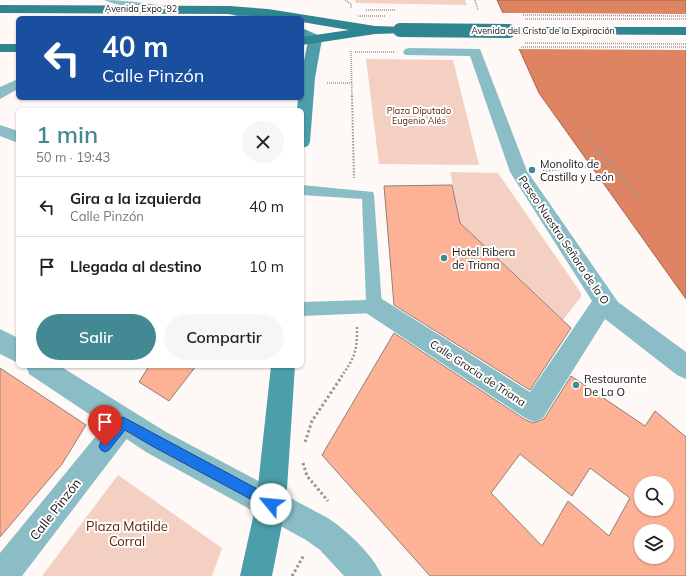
<!DOCTYPE html>
<html lang="es">
<meta charset="utf-8">
<style>
:root{--surface:#fff;--page:#f6f6f6;--text:#222;--muted:#767676;--line:#e0e0e0;--accent:#428993}
body{margin:0;font-family:Mulish,sans-serif;background:var(--page);color:var(--text);height:100vh;display:flex;flex-direction:column;font-size:15px;white-space:nowrap}
*{box-sizing:border-box;margin:0}
p{font-size:13px;color:var(--muted)}
.icon{flex:none;width:22px;height:22px;fill:none;stroke:currentColor;stroke-width:2;stroke-linecap:round;stroke-linejoin:round}
.map{position:relative;flex:1;overflow:hidden}
.panel{position:absolute;left:16px;top:108px;width:288px;height:260px;display:flex;flex-direction:column;background:var(--surface);border-radius:6px;box-shadow:0 1px 3px #0004}
.panel>*{flex:none}
.guide{position:absolute;left:16px;top:16px;width:288px;height:84px;border-radius:6px;box-shadow:0 1px 3px #0004;background:#1a4fa0;color:#fff;overflow:hidden}
.controls{position:absolute;left:634px;top:476px;display:grid;gap:8px}
.controls a{display:grid;place-items:center;width:40px;height:40px;border-radius:50%;background:var(--surface);box-shadow:0 1px 3px #0004;font-size:20px}
.pin{position:absolute;display:grid;place-items:center;width:34px;height:34px;color:#fff;margin:-41px -17px;border-radius:50% 50% 50% 0;rotate:-45deg;box-shadow:0 0 4px #0007}
.pin .icon{rotate:45deg}
.me{position:absolute;width:44px;margin:-22px;rotate:298deg;stroke-linejoin:round;filter:drop-shadow(0 0 3px #0008)}
.turn{display:flex;align-items:center;gap:14px;height:84px;padding:0 20px;font-size:18px}
.turn .icon{width:52px;height:52px;stroke-width:2.5}
.turn b{display:block;font-size:28px;line-height:34px}
.round{display:grid;place-items:center;flex:none;width:42px;height:42px;border-radius:21px;background:var(--page)}
.overview{display:flex;align-items:center;justify-content:space-between;height:68px;padding:0 20px}
h1{font-size:24px;font-weight:600;line-height:30px;color:var(--accent)}
.cta{display:flex;gap:8px;margin-top:auto;padding:8px 20px}
.cta a{flex:1;height:46px;border-radius:24px;background:var(--accent);color:#fff;font-size:16px;font-weight:600;line-height:46px;text-align:center}
.cta a+a{background:var(--page);color:var(--text)}
ul{padding:0;list-style:none}
li{display:flex;align-items:center;gap:12px;height:60px;padding:0 20px;border-top:1px solid var(--line)}
li div{flex:1}
li b{display:block;font-size:15px}
li em{font-style:normal}
.map>svg:first-child{display:block}
</style>
<div class="map">
<svg width="686" height="576" viewBox="0 0 686 576">
<rect width="100%" height="100%" fill="#fef9f7"/>
<g fill="#f4d0c2">
<path d="M 355,0 L 465,0 L 467,5 L 356,3 Z"/>
<path d="M 366,59 L 453,60 L 479,165 L 379,164 Z"/>
<path d="M 450,172 L 498,173 L 581,293 L 581,297 L 563,320 L 460,223 Z"/>
<path d="M 118,475 L 222,548 L 212,576 L 42,576 Z"/>
</g>
<path fill="#de8462" stroke="#a3634b" d="M 497,0 L 686,0 L 686,299 L 539,93 Z"/>
<path fill="#fef9f7" d="M 501,13 L 686,14 L 686,50 L 517,49 Z"/>
<g fill="#fdb296" stroke="#8c817d" fill-rule="evenodd">
<path d="M 452,185 L 460,223 L 571,328 L 530,390 L 394,305 L 384,186 Z"/>
<path d="M 394,333 L 524,419 L 533,423 L 544,419 L 571,376 L 645,426 L 655,411 L 686,437 L 686,576 L 430,576 L 322,455 ZM 520,454 L 572,496 L 590,468 L 630,498 L 609,536 L 568,501 L 542,546 L 491,493 ZM 641,483 L 667,483 L 667,509 L 641,509 ZM 641,531 L 667,531 L 667,557 L 641,557 Z"/>
<path d="M 149,366 L 196,366 L 169,401 L 139,382 Z"/>
<path d="M 0,368 L 86,425 L 62,464 L 0,537 Z"/>
</g>
<g fill="none" stroke-linecap="round" stroke-linejoin="round">
<g stroke="#9b9694" stroke-width="1.5" stroke-dasharray="1 1" stroke-linecap="butt">
<path d="M 345,0 L 351,4 L 351,8"/>
<path d="M 475,0 L 478,10"/>
<path d="M 366,10 L 395,10"/>
<path d="M 351,51 L 352,97"/>
<path d="M 355,52 L 394,52"/>
<path d="M 327,83 L 352,83"/>
</g>
<g stroke="#9b9694" stroke-width="2" stroke-dasharray="1.5 1.5" stroke-linecap="butt">
<path d="M 352,96 L 354,178"/>
<path d="M 583,132 L 642,200"/>
<path d="M 543,171 L 610,164"/>
</g>
<path stroke="#9b9694" stroke-width="2.5" stroke-dasharray="2 2" stroke-linecap="butt" d="M 341,377 C 355,357 357,352 357,327"/>
<g stroke="#9b9694" stroke-width="3" stroke-dasharray="2.5 2.5" stroke-linecap="butt">
<path d="M 305,442 L 312,421 L 342,376"/>
<path d="M 303,463 L 307,476 L 328,501"/>
<path d="M 292,576 L 304,555"/>
</g>
<g fill="#8abdc5" fill-rule="evenodd">
<path d="M 104,0 C 116,0 163,3 171,10 L 167,13 L 115,4 Z"/>
<path d="M 302,185 L 373,192 L 374,195 L 382,306 L 379,311 L 374,313 L 302,316 L 302,302 L 366,300 L 362,199 L 302,195 Z"/>
</g>
<g fill="#8abdc5" fill-rule="evenodd">
<path d="M 410,48 L 480,49 L 527,171 L 618,302 L 686,352 L 686,379 L 677,375 L 605,319 L 543,418 L 534,422 L 525,418 L 366,313 L 363,306 L 366,299 L 374,296 L 382,299 L 530,392 L 592,301 L 510,172 L 470,56 L 405,55 L 403,52 L 405,49 Z"/>
<path d="M 18,79 L 18,89 L 0,99 L 0,87 Z"/>
<path d="M 0,125 L 18,131 L 18,143 L 0,136 Z"/>
</g>
<path fill="#8abdc5" fill-rule="evenodd" d="M 123,410 L 132,414 L 136,423 L 132,432 L 22,576 L 0,576 L 0,553 L 114,414 Z"/>
<g fill="#8abdc5" fill-rule="evenodd">
<path d="M 0,329 L 18,338 L 18,363 L 0,354 Z"/>
<path d="M 26,366 L 60,366 L 166,432 L 328,518 C 348,532 372,553 382,576 L 344,576 L 320,550 L 306,540 L 146,452 L 29,374 Z"/>
</g>
<g fill="#4b9eaa" fill-rule="evenodd">
<path d="M 229,6 L 265,15 L 266,18 L 245,18 L 225,13 L 223,10 L 225,7 Z"/>
<path d="M 302,28 L 320,36 L 322,39 L 315,78 L 310,142 L 308,146 L 302,148 L 302,110 L 297,110 L 298,98 L 302,98 L 302,71 L 308,41 L 302,37 Z"/>
<path d="M 271,366 L 295,366 L 286,504 L 272,576 L 240,576 L 256,504 Z"/>
</g>
<g fill="#2f8590" fill-rule="evenodd">
<path d="M 0,5 L 229,6 L 268,9 L 375,26 L 405,27 L 407,30 L 405,33 L 375,34 L 302,45 L 302,37 L 349,30 L 302,22 L 302,18 L 276,18 L 229,14 L 0,13 Z"/>
<path d="M 509,27 L 686,27 L 686,35 L 504,34 L 502,31 L 504,28 Z"/>
<rect x="0" y="44" width="18" height="8"/>
</g>
<g stroke="#9b9694" stroke-width="1.5" stroke-dasharray="1 1" stroke-linecap="butt">
<path d="M 523,15 L 686,16"/>
<path d="M 358,16 L 386,16"/>
<path d="M 525,19 L 686,19"/>
<path d="M 525,43 L 686,44"/>
<path d="M 521,47 L 686,47"/>
</g>
<path stroke="#2f8590" stroke-width="14" d="M 400,30 L 509,31"/>
</g>
<path fill="#1a73e8" stroke="#114b97" d="M 123,417 L 276,499 L 277,504 L 276,508 L 271,510 L 267,508 L 152,446 L 125,430 L 109,450 L 105,452 L 101,450 L 99,446 L 101,442 L 119,419 Z"/>
<g fill="#428993" stroke="#fff" stroke-width="1.5">
<circle cx="532" cy="170" r="4"/>
<circle cx="444" cy="258" r="4"/>
<circle cx="576" cy="385" r="4"/>
</g>
<g text-anchor="middle" stroke-width="4" stroke-linejoin="round" paint-order="stroke">
<g font-size="9" fill="#1a1514" stroke="#fff">
<text x="141" y="12">Avenida Expo´92</text>
<text x="543" y="34">Avenida del Cristo de la Expiración</text>
</g>
<g font-size="9" fill="#5c240b" stroke="#fff">
<text x="419" y="114">Plaza Diputado<tspan x="419" dy="10">Eugenio Alés</tspan></text>
</g>
<g font-size="11" fill="#1a1514" stroke="#fff" text-anchor="start">
<text x="540" y="168">Monolito de<tspan x="540" dy="13">Castilla y León</tspan></text>
<text x="452" y="256">Hotel Ribera<tspan x="452" dy="13">de Triana</tspan></text>
<text x="584" y="383">Restaurante<tspan x="584" dy="13">De La O</tspan></text>
</g>
<g font-size="11" fill="#1a1514" stroke="#fff">
<text transform="translate(564 240) rotate(56)" y="4">Paseo Nuestra Señora de la O</text>
<text transform="translate(478 373) rotate(33)" y="4">Calle Gracia de Triana</text>
</g>
<g font-size="13" fill="#1a1514" stroke="#fff">
<text transform="translate(55 509) rotate(-52)" y="5">Calle Pinzón</text>
</g>
<g font-size="13" fill="#5c240b" stroke="#fff">
<text x="127" y="531">Plaza Matilde<tspan x="127" dy="15">Corral</tspan></text>
</g>
</g>
</svg>
<div class="controls">
<a><svg class="icon" aria-label="search" viewBox="0 0 24 24"><circle cx="10" cy="10" r="6"/><path d="M15 15l6 6"/></svg></a>
<a><svg class="icon" aria-label="layers" viewBox="0 0 24 24"><path d="M12 4l9 5-9 5-9-5zM3 14l9 5 9-5"/></svg></a>
</div>
<div class="pin" style="left:105px;top:446px;background:#d93025"><svg class="icon" aria-label="arrive" viewBox="0 0 24 24"><path d="M6 21V4h12l-3 4 3 4H6"/></svg></div>
<svg class="me" style="left:271px;top:504px" viewBox="-20 -20 40 40"><circle r="19" fill="#fff"/><path d="M0-13L10 11 0 6-10 11z" fill="#1a73e8"/></svg>
<div class="guide">
<div class="turn"><svg class="icon" aria-label="left" viewBox="0 0 24 24"><path d="M17 20v-9H6M10 6l-5 5 5 5"/></svg><div><b>40 m</b>Calle Pinzón</div></div>
</div>
<section class="panel">
<div class="overview"><div><h1>1 min</h1><p>50 m · 19:43</p></div><a class="round"><svg class="icon" aria-label="close" viewBox="0 0 24 24"><path d="M6 6l12 12M18 6L6 18"/></svg></a></div>
<ul>
<li><svg class="icon" aria-label="left" viewBox="0 0 24 24"><path d="M17 20v-9H6M10 6l-5 5 5 5"/></svg><div><b>Gira a la izquierda</b><p>Calle Pinzón</p></div><em>40 m</em></li>
<li><svg class="icon" aria-label="arrive" viewBox="0 0 24 24"><path d="M6 21V4h12l-3 4 3 4H6"/></svg><div><b>Llegada al destino</b></div><em>10 m</em></li>
</ul>
<div class="cta"><a>Salir</a><a>Compartir</a></div>
</section>
</div>
